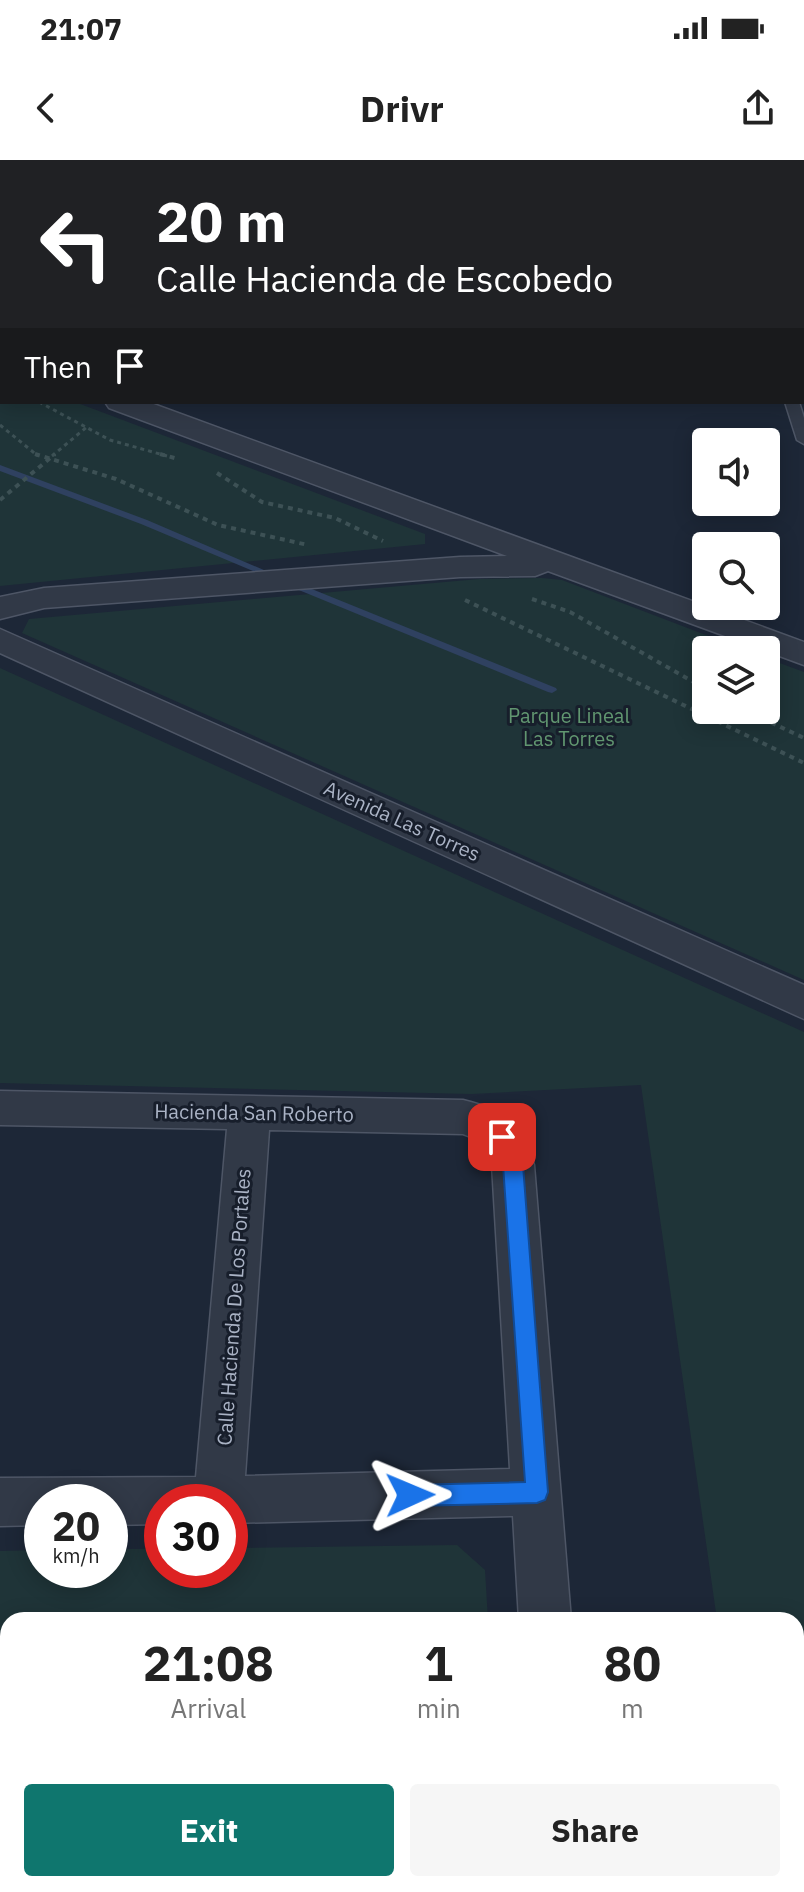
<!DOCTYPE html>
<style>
:root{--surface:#fff;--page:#f6f6f6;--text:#222;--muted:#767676;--accent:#0f766e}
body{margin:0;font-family:"IBM Plex Sans",sans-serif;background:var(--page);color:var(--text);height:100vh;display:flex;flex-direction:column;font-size:30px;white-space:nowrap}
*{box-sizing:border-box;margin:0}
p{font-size:26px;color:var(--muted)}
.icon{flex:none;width:44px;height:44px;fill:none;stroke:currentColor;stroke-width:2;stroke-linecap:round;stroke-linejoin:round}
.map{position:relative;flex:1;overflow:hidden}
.sheet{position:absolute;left:0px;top:1452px;width:804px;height:280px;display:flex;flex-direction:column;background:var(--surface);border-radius:24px 24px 0 0;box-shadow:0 4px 20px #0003}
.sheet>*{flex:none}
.top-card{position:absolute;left:0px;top:0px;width:804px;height:244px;box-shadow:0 4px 20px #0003;background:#202124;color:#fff;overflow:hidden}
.fabs{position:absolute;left:692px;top:268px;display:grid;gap:16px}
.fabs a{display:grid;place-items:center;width:88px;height:88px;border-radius:8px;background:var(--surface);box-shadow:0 4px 20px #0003;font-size:40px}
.speed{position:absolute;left:24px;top:1324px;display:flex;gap:16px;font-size:40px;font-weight:700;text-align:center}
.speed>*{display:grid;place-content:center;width:104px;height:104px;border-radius:50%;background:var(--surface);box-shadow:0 4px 20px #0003;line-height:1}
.speed small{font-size:20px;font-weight:400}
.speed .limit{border:12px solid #d22;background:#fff;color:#111}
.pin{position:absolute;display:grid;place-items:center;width:68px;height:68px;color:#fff;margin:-34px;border-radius:16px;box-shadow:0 4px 12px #0006}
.me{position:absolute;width:88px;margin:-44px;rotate:89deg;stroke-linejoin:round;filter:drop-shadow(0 0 6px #0008)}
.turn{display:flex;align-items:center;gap:28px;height:168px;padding:0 24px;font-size:36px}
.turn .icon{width:104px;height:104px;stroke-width:2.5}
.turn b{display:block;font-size:56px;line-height:68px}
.then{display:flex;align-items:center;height:76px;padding:0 24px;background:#0003;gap:16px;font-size:30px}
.eta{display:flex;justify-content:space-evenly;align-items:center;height:136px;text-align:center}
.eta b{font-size:48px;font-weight:700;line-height:56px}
.cta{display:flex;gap:16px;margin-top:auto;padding:16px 24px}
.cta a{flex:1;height:92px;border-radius:8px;background:var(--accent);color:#fff;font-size:32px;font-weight:700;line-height:92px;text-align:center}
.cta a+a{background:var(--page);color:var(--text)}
.status{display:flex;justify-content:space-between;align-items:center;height:56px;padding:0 40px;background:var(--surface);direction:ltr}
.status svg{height:22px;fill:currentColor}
header{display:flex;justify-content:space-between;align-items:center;height:104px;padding:0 24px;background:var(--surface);font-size:36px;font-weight:700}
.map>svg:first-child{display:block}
</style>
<div class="status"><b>21:07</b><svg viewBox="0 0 49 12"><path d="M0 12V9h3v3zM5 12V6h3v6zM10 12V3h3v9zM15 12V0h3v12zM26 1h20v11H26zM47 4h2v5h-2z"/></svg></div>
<header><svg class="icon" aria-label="back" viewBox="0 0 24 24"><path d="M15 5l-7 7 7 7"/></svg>Drivr<svg class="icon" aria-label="share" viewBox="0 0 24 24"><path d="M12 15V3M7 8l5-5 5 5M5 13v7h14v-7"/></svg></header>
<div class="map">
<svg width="804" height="1732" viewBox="0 0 804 1732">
<rect width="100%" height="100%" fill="#1d2737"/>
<g fill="#1f3438">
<path d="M 0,214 L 2,242 L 75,242 L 425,374 L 425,384 L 0,426 Z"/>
<path d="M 542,418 L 562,420 L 745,490 L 706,490 L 706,550 L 766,550 L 766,498 L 804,512 L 804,820 L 22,473 L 29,459 L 479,419 Z"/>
<path d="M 0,508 L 804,872 L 804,1732 L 755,1732 L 754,1724 L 796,1724 L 796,1460 L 717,1460 L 641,925 L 471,934 L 0,923 Z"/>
<path d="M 457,1385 L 485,1410 L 488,1460 L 8,1460 L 8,1724 L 504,1724 L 504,1732 L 0,1732 L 0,1391 L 42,1390 L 42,1410 L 110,1410 L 110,1389 L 162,1389 L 162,1410 L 230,1410 L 230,1388 Z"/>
</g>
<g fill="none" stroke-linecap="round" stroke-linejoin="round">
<g fill="#2f4160" fill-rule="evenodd">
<path d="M 0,305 L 147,360 L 280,417 L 275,420 L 272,419 L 141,364 L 0,311 Z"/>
<path d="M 292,421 L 556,528 L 557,530 L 552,533 L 548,532 L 289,426 L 289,422 Z"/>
</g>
<defs>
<g id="service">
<path d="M 707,0 L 719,0 L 720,2 L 708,2 Z"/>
<path d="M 785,242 L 799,242 L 804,258 L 804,284 L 797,280 Z"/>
</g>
<g id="minor">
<path d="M 0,931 L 463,940 C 505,950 521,964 534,1005 L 571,1460 L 519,1460 L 513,1356 L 230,1363 L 230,1342 L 162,1342 L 162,1364 L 110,1365 L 110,1342 L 42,1342 L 42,1365 L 0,1366 L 0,1318 L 196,1317 L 227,969 L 0,965 ZM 269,970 L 463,974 C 479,979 487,990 492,1005 L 510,1309 L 245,1316 Z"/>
<rect x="534" y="1724" width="58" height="8"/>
</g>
<g id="tertiary">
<path d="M 0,188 L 2,189 L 2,207 L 0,206 Z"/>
<path d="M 105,242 L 148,242 L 804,482 L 804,505 L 548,411 L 535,416 L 460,417 L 44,448 L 0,459 L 0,437 L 44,428 L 460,397 L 507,396 L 109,248 Z"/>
<path d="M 0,469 L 804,825 L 804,859 L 0,493 Z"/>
</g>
</defs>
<use href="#service" stroke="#4e5666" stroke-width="3"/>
<use href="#minor" stroke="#4e5666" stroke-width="3"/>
<use href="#tertiary" stroke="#4e5666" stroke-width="3"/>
<g stroke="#3d5155" stroke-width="3" stroke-dasharray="4 4" stroke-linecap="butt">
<path d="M 39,242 L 110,280 L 167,296"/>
<path d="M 0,265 L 38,296"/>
<path d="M 52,296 L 88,266"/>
</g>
<g stroke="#3d5155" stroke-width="4" stroke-dasharray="5 5" stroke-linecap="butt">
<path d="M 35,294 L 116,319 L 218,365 L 308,385"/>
<path d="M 160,294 L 178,299"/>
<path d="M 217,313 L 262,342 L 335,358 L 383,381"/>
<path d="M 0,340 L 55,294"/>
<path d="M 532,439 L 570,452 L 706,529"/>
<path d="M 465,440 L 804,603"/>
<path d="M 744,550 L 804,578"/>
</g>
<use href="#service" fill="#313947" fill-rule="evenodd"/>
<use href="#minor" fill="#313947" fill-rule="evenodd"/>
<use href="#tertiary" fill="#313947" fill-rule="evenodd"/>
</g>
<path fill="#414c60" d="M 0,0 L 2,2 L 2,68 L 0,68 Z"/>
<path fill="#4c576b" stroke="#5b6579" stroke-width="2" d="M 0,0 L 479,0 L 479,2 L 2,2 L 2,52 L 0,52 Z"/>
<path fill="#1a73e8" stroke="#114b97" stroke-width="2" d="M 502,969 L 509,972 L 523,1005 L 548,1332 L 545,1340 L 537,1343 L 410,1346 L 402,1343 L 399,1335 L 402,1328 L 410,1325 L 525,1322 L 503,1005 L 493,977 L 496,972 Z"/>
<g text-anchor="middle" stroke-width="6" stroke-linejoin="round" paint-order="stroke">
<g font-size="20" fill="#619670" stroke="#171e2b">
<text x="569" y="563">Parque Lineal<tspan x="569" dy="23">Las Torres</tspan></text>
</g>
<g font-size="20" fill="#aab3c5" stroke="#171e2b">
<text transform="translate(402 661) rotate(24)" y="7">Avenida Las Torres</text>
<text transform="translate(254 953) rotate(1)" y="7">Hacienda San Roberto</text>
<text transform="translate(234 1147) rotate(-86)" y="7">Calle Hacienda De Los Portales</text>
</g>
</g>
</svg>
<div class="fabs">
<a><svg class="icon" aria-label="sound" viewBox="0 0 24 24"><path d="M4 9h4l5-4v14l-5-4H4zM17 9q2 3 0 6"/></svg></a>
<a><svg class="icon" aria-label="search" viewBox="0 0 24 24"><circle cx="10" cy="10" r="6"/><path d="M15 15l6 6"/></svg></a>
<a><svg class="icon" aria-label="layers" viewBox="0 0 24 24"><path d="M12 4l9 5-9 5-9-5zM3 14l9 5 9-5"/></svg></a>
</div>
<div class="speed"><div>20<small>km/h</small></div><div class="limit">30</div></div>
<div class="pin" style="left:502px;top:977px;background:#d93025"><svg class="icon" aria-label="arrive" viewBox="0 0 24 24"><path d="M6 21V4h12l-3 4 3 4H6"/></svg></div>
<svg class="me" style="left:410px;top:1335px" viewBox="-20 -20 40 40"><path d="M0-17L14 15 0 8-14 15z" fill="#1a73e8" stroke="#fff" stroke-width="4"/></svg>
<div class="top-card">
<div class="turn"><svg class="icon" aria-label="left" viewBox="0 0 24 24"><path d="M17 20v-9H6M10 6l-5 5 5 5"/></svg><div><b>20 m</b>Calle Hacienda de Escobedo</div></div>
<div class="then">Then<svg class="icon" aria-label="arrive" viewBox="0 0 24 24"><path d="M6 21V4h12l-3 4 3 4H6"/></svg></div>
</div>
<section class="sheet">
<div class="eta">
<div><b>21:08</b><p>Arrival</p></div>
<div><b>1</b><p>min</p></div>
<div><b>80</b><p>m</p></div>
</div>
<div class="cta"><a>Exit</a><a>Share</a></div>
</section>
</div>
